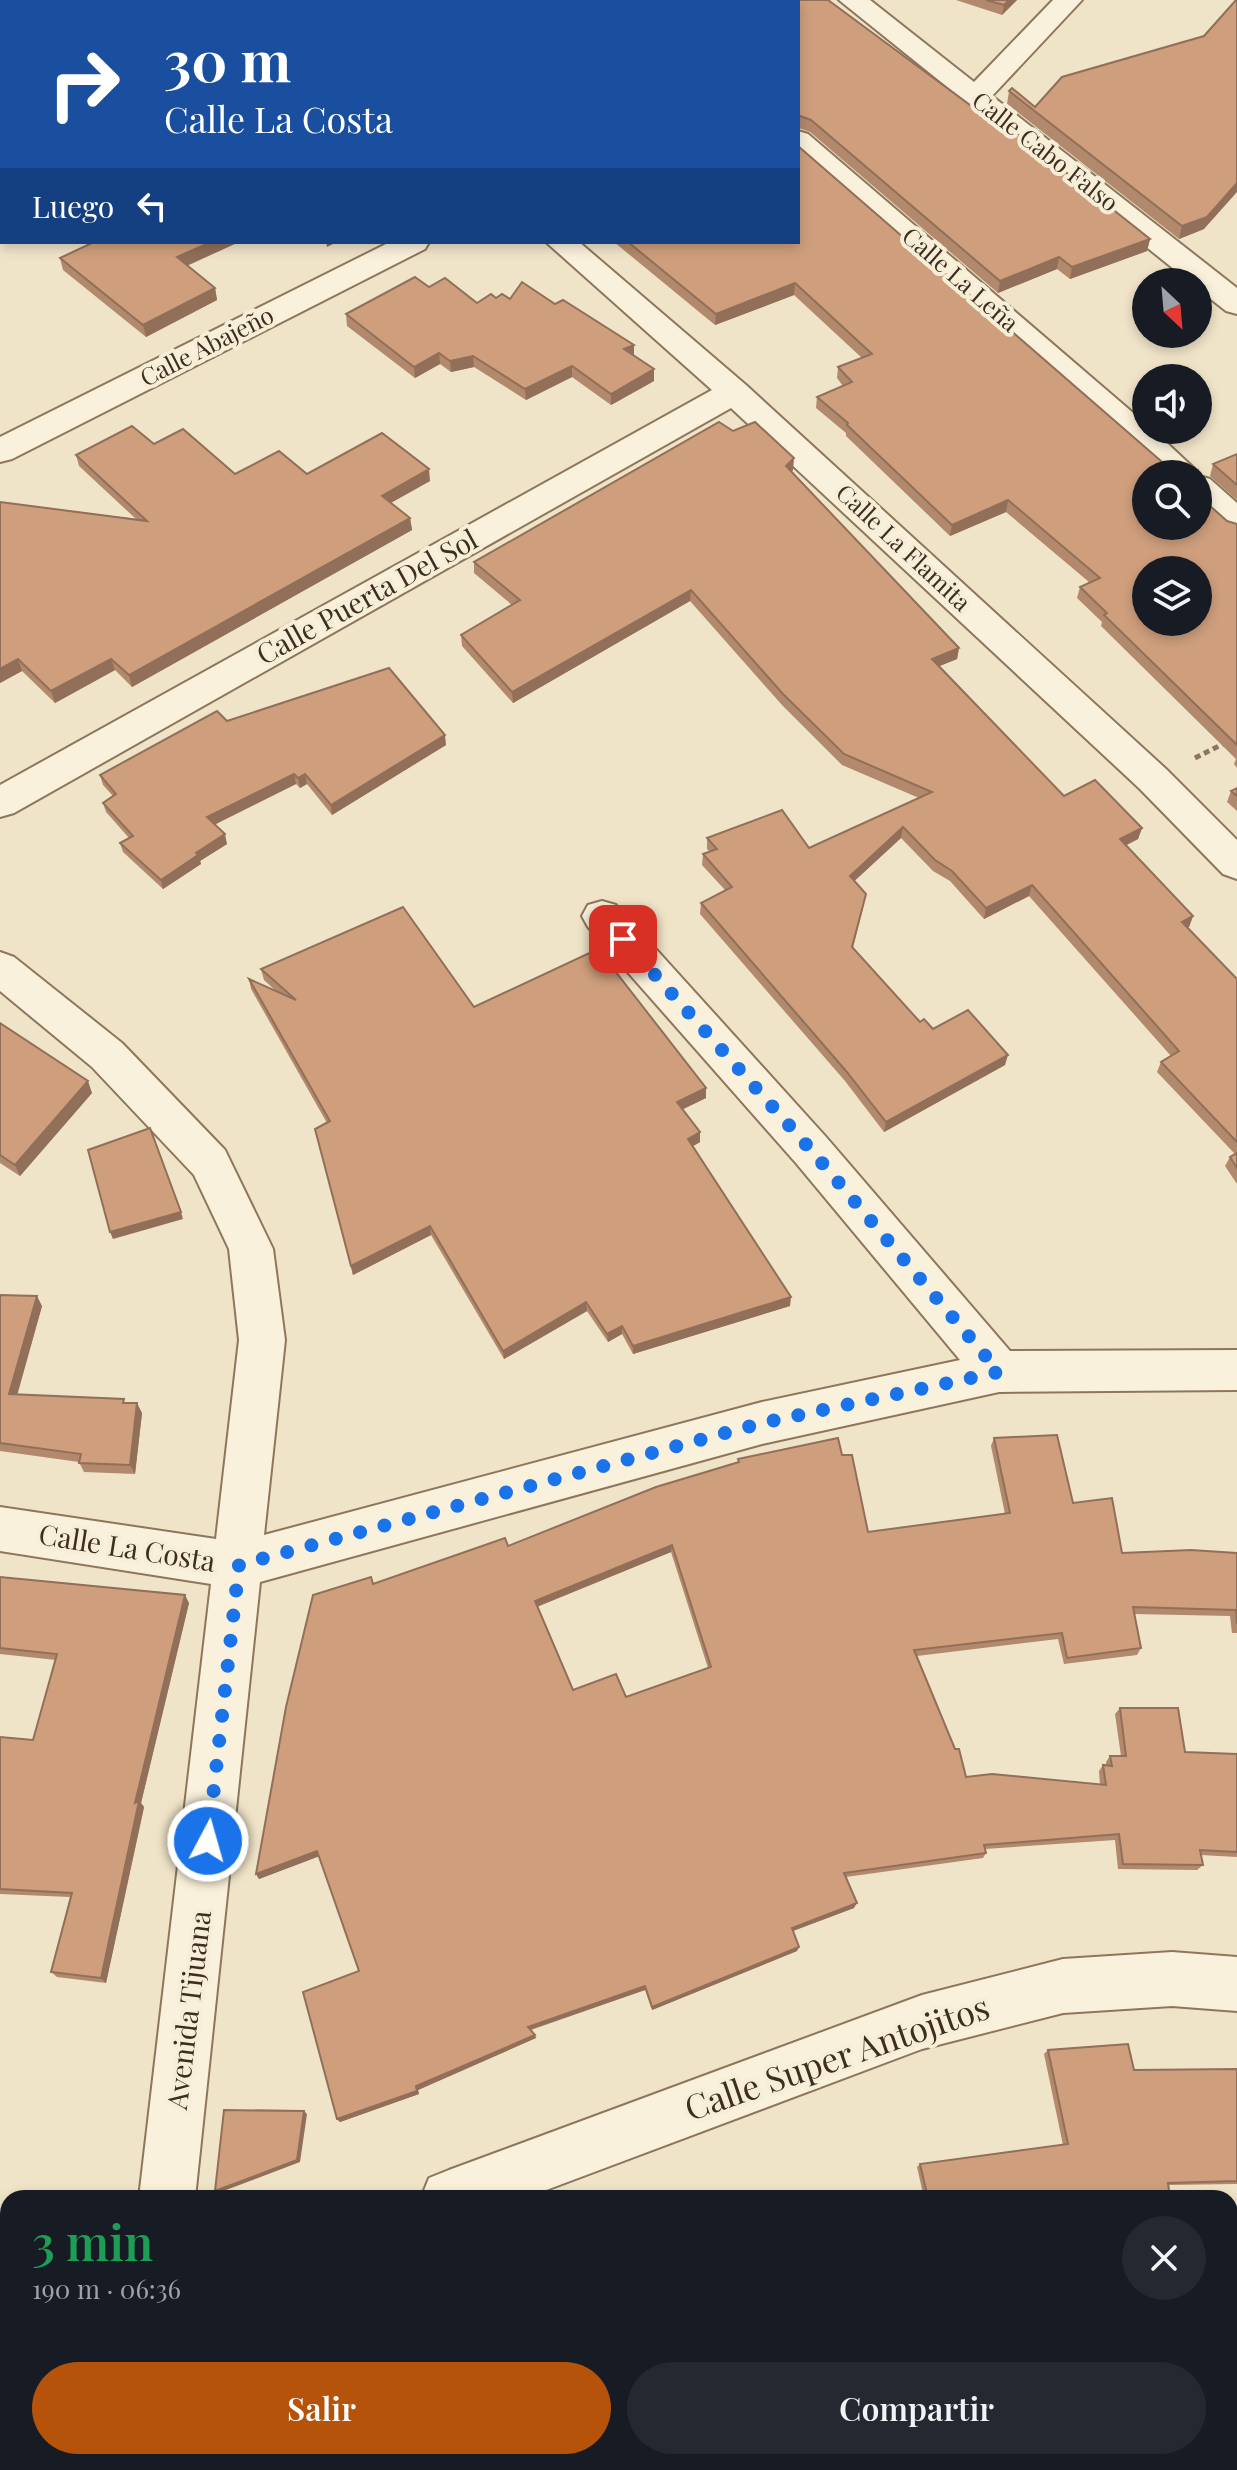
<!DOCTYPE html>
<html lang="es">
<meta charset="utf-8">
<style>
:root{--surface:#171b24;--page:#242831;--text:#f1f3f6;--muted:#9ea1a6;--accent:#b45309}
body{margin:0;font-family:"Playfair Display",serif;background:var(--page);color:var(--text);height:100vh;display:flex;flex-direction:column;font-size:30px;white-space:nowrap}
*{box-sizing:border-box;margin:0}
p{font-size:26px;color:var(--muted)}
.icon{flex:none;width:44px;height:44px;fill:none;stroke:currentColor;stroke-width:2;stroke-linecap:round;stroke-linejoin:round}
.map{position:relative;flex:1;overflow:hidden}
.details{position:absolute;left:0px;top:2190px;width:1238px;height:280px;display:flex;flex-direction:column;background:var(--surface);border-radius:24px 24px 0 0;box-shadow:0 4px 12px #0003}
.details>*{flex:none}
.top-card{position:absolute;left:0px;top:0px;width:800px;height:244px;box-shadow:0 4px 12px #0003;background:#1a4fa0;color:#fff;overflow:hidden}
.needle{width:52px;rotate:154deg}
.buttons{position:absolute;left:1132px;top:268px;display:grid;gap:16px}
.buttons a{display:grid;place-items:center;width:80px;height:80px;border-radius:50%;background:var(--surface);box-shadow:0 4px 12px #0003;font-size:40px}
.pin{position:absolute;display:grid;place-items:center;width:68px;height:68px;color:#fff;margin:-34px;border-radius:16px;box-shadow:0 4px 12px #0006}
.me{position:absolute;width:88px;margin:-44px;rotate:6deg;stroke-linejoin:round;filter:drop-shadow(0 0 6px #0008)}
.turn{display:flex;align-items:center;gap:28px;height:168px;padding:0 32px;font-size:36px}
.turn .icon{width:104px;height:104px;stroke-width:2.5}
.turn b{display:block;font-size:56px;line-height:68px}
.then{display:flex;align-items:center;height:76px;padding:0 32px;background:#0003;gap:16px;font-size:30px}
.round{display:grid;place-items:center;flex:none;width:84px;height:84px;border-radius:42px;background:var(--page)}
.summary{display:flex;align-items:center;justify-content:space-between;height:136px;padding:0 32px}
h1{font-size:48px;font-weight:600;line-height:60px;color:#1e9e55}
.primary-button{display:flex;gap:16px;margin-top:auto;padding:16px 32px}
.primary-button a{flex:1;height:92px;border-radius:48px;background:var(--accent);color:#fff;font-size:32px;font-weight:600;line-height:92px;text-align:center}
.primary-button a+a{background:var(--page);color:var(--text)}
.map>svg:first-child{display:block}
</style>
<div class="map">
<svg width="1237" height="2470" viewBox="0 0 1237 2470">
<rect width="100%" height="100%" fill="#f0e4c8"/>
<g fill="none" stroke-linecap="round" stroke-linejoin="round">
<defs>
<g id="minor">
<path d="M 43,0 L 73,0 L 75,2 L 45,2 Z"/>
<path d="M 839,0 L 870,0 L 974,82 L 1053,0 L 1082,0 L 992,96 L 1237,288 L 1237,314 L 1226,311 L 1198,289 L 1198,282 L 1190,282 Z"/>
<path d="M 798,131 L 808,134 L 1146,424 L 1146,430 L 1153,430 L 1200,474 L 1199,476 L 1210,479 L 1237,503 L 1237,534 L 1225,530 L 1198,506 L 1198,474 L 1162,474 L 798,155 Z"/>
<path d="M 2,165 L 2,183 L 0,184 L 0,166 Z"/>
<path d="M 390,242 L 429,242 L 425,249 L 12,459 L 0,462 L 0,437 Z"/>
<path d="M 546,242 L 579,242 L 746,385 L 1166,769 L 1237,840 L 1237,879 L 1223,874 L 1140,789 L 731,408 L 14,813 L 0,817 L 0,785 L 712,390 Z"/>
<path d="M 602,901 L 616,905 L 826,1137 L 1010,1351 L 1237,1350 L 1237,1390 L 999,1392 L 762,1444 L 260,1582 L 195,2198 L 139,2198 L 211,1584 L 0,1551 L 0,1507 L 216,1539 L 239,1340 L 229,1249 L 194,1175 L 92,1067 L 0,991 L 0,952 L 14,957 L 122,1043 L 225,1150 L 273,1249 L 285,1340 L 264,1535 L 762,1402 L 960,1360 L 796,1163 L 588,927 L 582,916 L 588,905 Z"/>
<path d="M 1172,1952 L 1237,1957 L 1237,2011 L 1172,2006 L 1063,2013 L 922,2049 L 525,2198 L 421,2198 L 429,2178 L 449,2170 L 922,1995 L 1063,1959 Z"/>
<path d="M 162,2462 L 222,2462 L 223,2470 L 163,2470 Z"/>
</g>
</defs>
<use href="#minor" stroke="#8d765c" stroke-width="4"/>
<path stroke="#8d765c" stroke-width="5" stroke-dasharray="6 4" stroke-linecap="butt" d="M 1195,758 L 1237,737"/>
<use href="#minor" fill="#faf1dc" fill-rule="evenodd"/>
</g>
<g fill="#b2896c" fill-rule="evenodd">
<path d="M 125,0 L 248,0 L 243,2 L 125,2 Z"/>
<path d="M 658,0 L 828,0 L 1150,239 L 1147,251 L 1070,279 L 1057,269 L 998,293 L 810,132 L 799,128 L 798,2 L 660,2 Z"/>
<path d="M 956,0 L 1017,0 L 1002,15 Z"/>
<path d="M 1009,91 L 1035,107 L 1204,229 L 1179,239 L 1007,104 Z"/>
<path d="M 239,242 L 187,266 L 215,288 L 217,300 L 146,337 L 63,270 L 60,258 Z"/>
<path d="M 614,242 L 798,242 L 1200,497 L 1227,521 L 1237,524 L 1237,768 L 1234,764 L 1236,759 L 1101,626 L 1102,622 L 1077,598 L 1080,587 L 1089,582 L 1006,512 L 950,536 L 846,436 L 846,433 L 816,408 L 817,397 L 843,386 L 837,378 L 838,367 L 862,358 L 794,295 L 715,325 Z"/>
<path d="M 429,287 L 477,303 L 496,298 L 634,356 L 654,381 L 611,405 L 572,377 L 526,400 L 474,367 L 451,372 L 440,364 L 415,378 L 347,326 L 346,314 Z"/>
<path d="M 154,444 L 235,474 L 307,474 L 430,481 L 391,503 L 410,518 L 412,530 L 132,687 L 115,670 L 55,703 L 22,671 L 0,683 L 0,502 L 136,519 L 79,466 L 76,455 Z"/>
<path d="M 1237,454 L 1237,500 L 1210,476 L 1213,464 Z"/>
<path d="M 793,470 L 791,472 L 959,648 L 957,659 L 939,666 L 1064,796 L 1142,828 L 1138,839 L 1126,845 L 1193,916 L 1189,927 L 1187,928 L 1237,979 L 1237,1184 L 1225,1166 L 1230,1157 L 1235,1154 L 1157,1072 L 1161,1062 L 1171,1056 L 1029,896 L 984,919 L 950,881 L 933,871 L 901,838 L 854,881 L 864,904 L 853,948 L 920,1022 L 1005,1065 L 884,1132 L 845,1081 L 700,914 L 701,903 L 725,890 L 702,865 L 703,854 L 710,852 L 707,849 L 707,838 L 809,848 L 919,798 L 842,765 L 782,705 L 690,601 L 513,703 L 462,646 L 461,635 L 512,605 L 474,573 L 474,562 Z"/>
<path d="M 227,721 L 446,745 L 332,815 L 307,784 L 300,788 L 296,784 L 215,824 L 227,844 L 200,861 L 201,864 L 163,889 L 123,852 L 120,843 L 129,838 L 106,812 L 103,803 L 113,796 L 103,785 L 100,775 Z"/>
<path d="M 1237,788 L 1237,811 L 1227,802 L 1231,791 Z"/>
<path d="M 261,969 L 474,1007 L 706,1098 L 683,1109 L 700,1142 L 693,1146 L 790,1306 L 633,1354 L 622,1334 L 608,1342 L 587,1311 L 504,1359 L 431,1235 L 353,1275 L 315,1129 L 327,1123 L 251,989 L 249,979 L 277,992 L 264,980 Z"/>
<path d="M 0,1023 L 92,1093 L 20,1176 L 0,1163 Z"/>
<path d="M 0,1295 L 42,1306 L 17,1394 L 126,1403 L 142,1413 L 135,1474 L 84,1472 L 79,1462 L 0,1451 Z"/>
<path d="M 994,1438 L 1073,1503 L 1122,1553 L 1237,1553 L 1237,1633 L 1232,1633 L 1230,1616 L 1134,1614 L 1141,1648 L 1137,1655 L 1064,1664 L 1058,1639 L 917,1656 L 966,1777 L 1100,1785 L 1099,1771 L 1103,1765 L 1106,1765 L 1106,1762 L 1110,1756 L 1121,1756 L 1115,1714 L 1120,1708 L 1185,1752 L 1237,1754 L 1237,1857 L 1201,1855 L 1203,1865 L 1197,1870 L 1118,1869 L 1115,1840 L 985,1849 L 986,1853 L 983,1858 L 846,1877 L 854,1908 L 793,1931 L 797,1951 L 652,2010 L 645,1990 L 531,2030 L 536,2038 L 418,2090 L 419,2094 L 340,2122 L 337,2119 L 359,1971 L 319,1856 L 259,1879 L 256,1874 L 373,1584 L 508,1546 L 738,1463 L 738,1459 L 842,1455 L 868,1532 L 1005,1514 L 991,1446 ZM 671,1552 L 708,1668 L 626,1697 L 573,1690 L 537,1607 Z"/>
<path d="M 0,1577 L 189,1603 L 141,1803 L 144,1807 L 106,1983 L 57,1977 L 51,1972 L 70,1897 L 0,1894 L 0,1737 L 33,1740 L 56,1660 L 0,1654 Z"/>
<path d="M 1048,2050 L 1134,2070 L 1237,2069 L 1237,2184 L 1168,2185 L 1170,2198 L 924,2198 L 917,2167 L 920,2164 L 1063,2145 L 1044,2054 Z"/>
<path d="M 1065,2462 L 1097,2462 L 1100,2470 L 1034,2470 Z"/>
</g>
<g fill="#916f58">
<path d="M 218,0 L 248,0 L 243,2 L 214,2 Z"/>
<path d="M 1009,0 L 1017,0 L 1002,15 L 1004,5 Z"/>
<path d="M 2,33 L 2,52 L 0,53 L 0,34 Z"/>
<path d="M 0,95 L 1,95 L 2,97 L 2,106 L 0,107 Z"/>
<path d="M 1237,183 L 1237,192 L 1204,229 L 1179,239 L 1182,226 Z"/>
<path d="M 1150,239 L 1147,251 L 1070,279 L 1072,267 Z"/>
<path d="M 211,242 L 239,242 L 179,269 L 177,257 Z"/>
<path d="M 326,242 L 337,242 L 327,247 Z"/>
<path d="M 1059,257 L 1057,269 L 998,293 L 1000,281 Z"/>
<path d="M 795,283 L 794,295 L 715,325 L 716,314 Z"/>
<path d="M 215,288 L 217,300 L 146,337 L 143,325 Z"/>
<path d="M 634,345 L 634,357 L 624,349 Z"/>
<path d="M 439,353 L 440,364 L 415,378 L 414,367 Z"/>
<path d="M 473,356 L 474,367 L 451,372 L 450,361 Z"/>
<path d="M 572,366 L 572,377 L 526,400 L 525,389 Z"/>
<path d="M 654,369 L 654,381 L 611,405 L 611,394 Z"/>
<path d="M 794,458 L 793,470 L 785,478 L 786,466 Z"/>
<path d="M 429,469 L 430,481 L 383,507 L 382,496 Z"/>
<path d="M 1008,500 L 1006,512 L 950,536 L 952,525 Z"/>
<path d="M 410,518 L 412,530 L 132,687 L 129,675 Z"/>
<path d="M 691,590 L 690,601 L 513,703 L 512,692 Z"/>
<path d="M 959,648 L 957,659 L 930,670 L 932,659 Z"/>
<path d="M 18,659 L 22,671 L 0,683 L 0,669 Z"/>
<path d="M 111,659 L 115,670 L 55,703 L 51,691 Z"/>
<path d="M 445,735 L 446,745 L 332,815 L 331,805 Z"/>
<path d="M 294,774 L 296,784 L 210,827 L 207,817 Z"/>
<path d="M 305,774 L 307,784 L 300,788 L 298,778 Z"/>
<path d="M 903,827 L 901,838 L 848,887 L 850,876 Z"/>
<path d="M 1142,828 L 1138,839 L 1117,850 L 1120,839 Z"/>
<path d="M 225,834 L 227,844 L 200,861 L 201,864 L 163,889 L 161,880 L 196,853 Z"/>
<path d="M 1032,885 L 1029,896 L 984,919 L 986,908 Z"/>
<path d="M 1193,916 L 1189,927 L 1178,932 L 1182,922 Z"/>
<path d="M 1008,1055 L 1005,1065 L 884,1132 L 886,1122 Z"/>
<path d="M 88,1081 L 92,1093 L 20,1176 L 15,1165 Z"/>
<path d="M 706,1088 L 706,1098 L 677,1112 L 677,1102 Z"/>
<path d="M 700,1132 L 700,1142 L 688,1149 L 688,1139 Z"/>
<path d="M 181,1212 L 183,1219 L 113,1239 L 110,1232 Z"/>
<path d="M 430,1226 L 431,1235 L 353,1275 L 351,1266 Z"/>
<path d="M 37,1296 L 42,1306 L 15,1403 L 9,1394 Z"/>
<path d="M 791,1297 L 790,1306 L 633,1354 L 633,1346 Z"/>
<path d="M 586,1302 L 587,1311 L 504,1359 L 503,1351 Z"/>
<path d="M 622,1326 L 622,1334 L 608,1342 L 607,1334 Z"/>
<path d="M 137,1403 L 142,1413 L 135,1474 L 130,1465 Z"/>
<path d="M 672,1545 L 671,1552 L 536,1607 L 535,1601 Z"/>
<path d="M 185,1595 L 189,1603 L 141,1803 L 144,1807 L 106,1983 L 101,1978 L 135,1803 Z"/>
<path d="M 317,1851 L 320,1856 L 259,1879 L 256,1874 Z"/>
<path d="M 857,1903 L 854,1908 L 790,1932 L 792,1928 Z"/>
<path d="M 799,1947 L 797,1951 L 652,2010 L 652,2007 Z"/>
<path d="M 645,1986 L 645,1990 L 529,2030 L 528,2027 Z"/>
<path d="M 535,2035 L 536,2038 L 418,2090 L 419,2094 L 340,2122 L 337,2119 Z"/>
<path d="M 304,2111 L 307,2114 L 300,2162 L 218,2193 L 215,2191 Z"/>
</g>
<g fill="#cf9f7d" stroke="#916f58" stroke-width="2" fill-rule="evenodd">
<path d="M 141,0 L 218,0 L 214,2 L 146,2 Z"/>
<path d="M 354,0 L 468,0 L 469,2 L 355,2 Z"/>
<path d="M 672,0 L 828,0 L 985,116 L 989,111 L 1150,239 L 1072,267 L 1059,257 L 1000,281 L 811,120 L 800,116 L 798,118 L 798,2 L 674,2 Z"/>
<path d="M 986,0 L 1009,0 L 1004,5 Z"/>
<path d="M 1236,0 L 1237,0 L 1237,183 L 1207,217 L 1182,226 L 1009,91 L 1012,88 L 1035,107 L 1062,77 L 1204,36 Z"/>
<path d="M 0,8 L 2,10 L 2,33 L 0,34 Z"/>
<path d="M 798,146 L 1176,474 L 1146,474 L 1146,526 L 1198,526 L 1198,474 L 1190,474 L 1198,470 L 1200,497 L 1227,521 L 1237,524 L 1237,745 L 1104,615 L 1107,613 L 1080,587 L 1100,578 L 1008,500 L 952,525 L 847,425 L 848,423 L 817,397 L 852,382 L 838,367 L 872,354 L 795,283 L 716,314 L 628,242 L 798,242 ZM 1146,570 L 1198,570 L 1198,622 L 1146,622 Z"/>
<path d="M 94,242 L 211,242 L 177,257 L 215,288 L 143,325 L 60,258 Z"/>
<path d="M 415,277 L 429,287 L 445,278 L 477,303 L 491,294 L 496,298 L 502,294 L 510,299 L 522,282 L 555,304 L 563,300 L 634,345 L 624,349 L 654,369 L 611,394 L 572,366 L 525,389 L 473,356 L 450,361 L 439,353 L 414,367 L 346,314 Z"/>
<path d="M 719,422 L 733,431 L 755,422 L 794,458 L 786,466 L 959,648 L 932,659 L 1064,796 L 1095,780 L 1142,828 L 1120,839 L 1193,916 L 1182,922 L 1237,979 L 1237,1142 L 1161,1062 L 1179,1051 L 1032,885 L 986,908 L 952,871 L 935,860 L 903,827 L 850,876 L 866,894 L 852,947 L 920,1022 L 924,1019 L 933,1029 L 968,1010 L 1008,1055 L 886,1122 L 846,1071 L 701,903 L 732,887 L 703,854 L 717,849 L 707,838 L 782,810 L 809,848 L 932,792 L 844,754 L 783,694 L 691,590 L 512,692 L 461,635 L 520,600 L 474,562 Z"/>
<path d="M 132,426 L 154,444 L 183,429 L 235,474 L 279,451 L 307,474 L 382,433 L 429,469 L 382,496 L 410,518 L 129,675 L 111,659 L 51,691 L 18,659 L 0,669 L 0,502 L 147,521 L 76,455 Z"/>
<path d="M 1237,454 L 1237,485 L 1213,464 Z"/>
<path d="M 389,668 L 445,735 L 331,805 L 305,774 L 298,778 L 294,774 L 207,817 L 225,834 L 196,853 L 198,855 L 161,880 L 120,843 L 133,836 L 103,803 L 116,794 L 100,775 L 217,711 L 227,721 Z"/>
<path d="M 1237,788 L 1237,796 L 1231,791 Z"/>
<path d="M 403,907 L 474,1007 L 598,949 L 706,1088 L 677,1102 L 700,1132 L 688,1139 L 791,1297 L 633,1346 L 622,1326 L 607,1334 L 586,1302 L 503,1351 L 430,1226 L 351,1266 L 315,1129 L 330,1121 L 249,979 L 296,1000 L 261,969 Z"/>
<path d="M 0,1023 L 88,1081 L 15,1165 L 0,1155 Z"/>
<path d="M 150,1128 L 181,1212 L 110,1232 L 88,1150 Z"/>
<path d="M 1237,1153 L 1237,1168 L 1230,1157 Z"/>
<path d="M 0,1295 L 37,1296 L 9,1394 L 124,1399 L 123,1403 L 137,1403 L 130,1465 L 79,1463 L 81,1454 L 0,1443 Z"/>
<path d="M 1057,1435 L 1073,1503 L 1112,1498 L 1122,1553 L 1191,1550 L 1237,1553 L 1237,1624 L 1236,1610 L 1133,1607 L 1141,1648 L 1067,1658 L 1062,1633 L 914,1650 L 955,1749 L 959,1749 L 966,1777 L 992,1774 L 1106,1785 L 1103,1765 L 1112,1766 L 1110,1756 L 1126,1756 L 1120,1708 L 1178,1708 L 1185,1752 L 1237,1754 L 1237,1852 L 1200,1850 L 1203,1865 L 1123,1864 L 1119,1834 L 984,1845 L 986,1853 L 844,1873 L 857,1903 L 792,1928 L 799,1947 L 652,2007 L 645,1986 L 528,2027 L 535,2035 L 416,2086 L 417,2091 L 337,2119 L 303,1992 L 359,1971 L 317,1851 L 256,1874 L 286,1707 L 313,1595 L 371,1577 L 373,1584 L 505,1538 L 508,1546 L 656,1487 L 739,1462 L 738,1459 L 838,1438 L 842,1455 L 852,1455 L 868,1532 L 1010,1513 L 994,1438 ZM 672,1545 L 711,1667 L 626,1697 L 616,1674 L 573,1690 L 535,1601 Z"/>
<path d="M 0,1577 L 185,1595 L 135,1803 L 139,1801 L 101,1978 L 51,1972 L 72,1893 L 0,1889 L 0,1737 L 33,1740 L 57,1654 L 0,1648 Z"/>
<path d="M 1128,2044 L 1134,2070 L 1237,2069 L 1237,2181 L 1168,2183 L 1170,2198 L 928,2198 L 920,2164 L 1068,2144 L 1048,2050 Z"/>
<path d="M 224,2110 L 304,2111 L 297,2160 L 215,2191 Z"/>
<path d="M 8,2363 L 8,2439 L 0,2440 L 0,2365 Z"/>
<path d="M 365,2462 L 987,2462 L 989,2470 L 368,2470 Z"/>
<path d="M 1072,2462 L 1097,2462 L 1100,2470 L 1041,2470 Z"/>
</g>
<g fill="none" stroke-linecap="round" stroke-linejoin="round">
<path stroke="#1a73e8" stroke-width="14" stroke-dasharray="0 25.2" d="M 208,1841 L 239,1565 L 762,1423 L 999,1372 L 811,1150 L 623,939"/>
</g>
<g text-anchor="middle" stroke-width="8" stroke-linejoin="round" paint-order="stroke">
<g font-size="24" fill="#3d2e20" stroke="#f7eed8">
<text transform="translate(1045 152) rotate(38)" y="8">Calle Cabo Falso</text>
<text transform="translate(960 280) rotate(41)" y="8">Calle La Leña</text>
<text transform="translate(207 347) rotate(-27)" y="8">Calle Abajeño</text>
<text transform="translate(903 548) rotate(43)" y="8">Calle La Flamita</text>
</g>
<g font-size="28" fill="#3d2e20" stroke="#f7eed8">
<text transform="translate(367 597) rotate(-29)" y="10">Calle Puerta Del Sol</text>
<text transform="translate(127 1548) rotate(9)" y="10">Calle La Costa</text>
<text transform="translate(189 2010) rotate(-83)" y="10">Avenida Tijuana</text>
</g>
<g font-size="34" fill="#3d2e20" stroke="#f7eed8">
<text transform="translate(837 2058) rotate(-19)" y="12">Calle Super Antojitos</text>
</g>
</g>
</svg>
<div class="buttons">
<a><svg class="needle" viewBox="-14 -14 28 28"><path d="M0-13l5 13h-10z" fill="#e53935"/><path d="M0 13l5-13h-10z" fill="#9ea1a6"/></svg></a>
<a><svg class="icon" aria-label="sound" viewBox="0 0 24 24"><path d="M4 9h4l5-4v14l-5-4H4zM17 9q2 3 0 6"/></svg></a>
<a><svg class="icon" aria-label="search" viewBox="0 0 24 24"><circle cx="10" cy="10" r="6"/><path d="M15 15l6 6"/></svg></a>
<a><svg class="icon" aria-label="layers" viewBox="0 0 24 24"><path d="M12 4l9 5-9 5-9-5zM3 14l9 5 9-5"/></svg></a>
</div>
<div class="pin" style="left:623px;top:939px;background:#d93025"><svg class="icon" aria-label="arrive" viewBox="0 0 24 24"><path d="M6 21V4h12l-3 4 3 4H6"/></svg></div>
<svg class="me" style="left:208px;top:1841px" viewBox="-20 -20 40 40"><circle r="17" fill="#1a73e8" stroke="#fff" stroke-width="3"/><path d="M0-11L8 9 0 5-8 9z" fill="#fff"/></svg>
<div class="top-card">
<div class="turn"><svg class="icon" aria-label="right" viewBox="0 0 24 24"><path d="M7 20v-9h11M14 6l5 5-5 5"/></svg><div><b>30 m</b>Calle La Costa</div></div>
<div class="then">Luego<svg class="icon" aria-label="left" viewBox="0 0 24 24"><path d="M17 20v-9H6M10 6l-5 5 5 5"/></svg></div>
</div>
<section class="details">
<div class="summary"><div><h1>3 min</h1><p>190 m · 06:36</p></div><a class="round"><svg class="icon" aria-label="close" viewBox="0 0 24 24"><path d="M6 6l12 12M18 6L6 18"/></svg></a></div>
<div class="primary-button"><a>Salir</a><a>Compartir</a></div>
</section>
</div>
